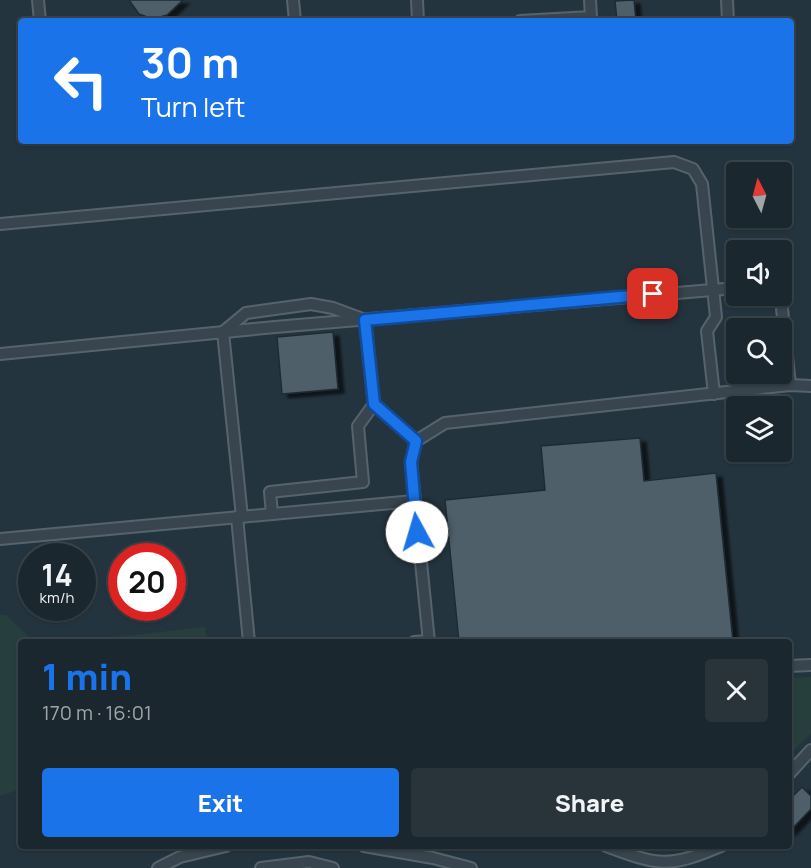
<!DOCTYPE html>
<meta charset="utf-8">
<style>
:root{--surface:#1b272e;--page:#28333a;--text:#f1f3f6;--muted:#a0a5aa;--line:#39444a;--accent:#1a73e8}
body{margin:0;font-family:Manrope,sans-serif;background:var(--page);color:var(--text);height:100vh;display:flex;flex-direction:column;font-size:22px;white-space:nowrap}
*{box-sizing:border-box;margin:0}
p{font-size:20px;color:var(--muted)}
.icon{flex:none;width:33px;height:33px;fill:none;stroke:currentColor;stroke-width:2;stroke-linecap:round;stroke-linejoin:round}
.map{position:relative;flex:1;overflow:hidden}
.side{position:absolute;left:18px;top:639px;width:774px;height:210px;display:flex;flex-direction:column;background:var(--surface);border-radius:6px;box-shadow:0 2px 4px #0004,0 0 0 2px var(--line)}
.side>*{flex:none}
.hud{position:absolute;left:18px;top:18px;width:776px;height:126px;border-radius:6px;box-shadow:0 2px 4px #0004,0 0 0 2px var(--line);background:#1a73e8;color:#fff;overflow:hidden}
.needle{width:39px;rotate:354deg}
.fabs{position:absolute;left:726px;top:162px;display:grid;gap:12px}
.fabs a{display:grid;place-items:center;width:66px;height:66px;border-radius:6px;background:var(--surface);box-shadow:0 2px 4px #0004,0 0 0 2px var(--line);font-size:30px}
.speed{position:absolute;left:18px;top:543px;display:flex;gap:12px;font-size:30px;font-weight:700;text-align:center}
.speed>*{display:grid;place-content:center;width:78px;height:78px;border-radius:50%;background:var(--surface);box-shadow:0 2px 4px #0004,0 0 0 2px var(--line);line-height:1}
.speed small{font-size:15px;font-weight:400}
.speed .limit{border:9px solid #d22;background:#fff;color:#111}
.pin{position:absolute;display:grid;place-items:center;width:51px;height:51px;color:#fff;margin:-26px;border-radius:12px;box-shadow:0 3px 9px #0006}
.me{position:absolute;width:66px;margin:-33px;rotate:354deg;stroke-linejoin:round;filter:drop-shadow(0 0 4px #0008)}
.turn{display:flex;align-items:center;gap:21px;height:126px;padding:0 24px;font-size:27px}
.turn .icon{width:78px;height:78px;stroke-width:2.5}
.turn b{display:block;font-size:42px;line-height:51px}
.round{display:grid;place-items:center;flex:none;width:63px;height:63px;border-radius:6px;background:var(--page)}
.head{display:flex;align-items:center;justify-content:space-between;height:102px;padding:0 24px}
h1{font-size:36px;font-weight:800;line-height:45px;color:var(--accent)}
.primary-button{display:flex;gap:12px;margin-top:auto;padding:12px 24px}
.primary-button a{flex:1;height:69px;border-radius:6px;background:var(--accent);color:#fff;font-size:24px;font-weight:800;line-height:69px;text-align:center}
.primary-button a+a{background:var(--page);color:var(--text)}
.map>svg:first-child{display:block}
</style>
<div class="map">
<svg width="811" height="868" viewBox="0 0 811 868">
<defs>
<filter id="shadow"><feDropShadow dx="6" dy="4" stdDeviation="1.5" flood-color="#0009"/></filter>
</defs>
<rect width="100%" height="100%" fill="#24343e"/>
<g fill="#263f3d">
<path d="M 0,615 L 6,615 L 34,642 L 21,642 L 21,789 L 0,796 Z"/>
<path d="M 205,627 L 207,642 L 72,642 Z"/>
<path d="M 811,677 L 811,733 L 789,755 L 789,678 Z"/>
</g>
<g fill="#505f6b" stroke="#1f2c35" stroke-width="1.5" filter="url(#shadow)">
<path d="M 129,0 L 183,0 L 167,15 L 153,19 L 139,14 Z"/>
<path d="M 634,0 L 636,21 L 617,21 L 615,1 Z"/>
<path d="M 333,332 L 338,389 L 282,394 L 277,337 Z"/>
<path d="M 640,438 L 644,481 L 716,473 L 733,642 L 459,642 L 445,500 L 545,490 L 541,446 Z"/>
<path d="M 802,787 L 811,796 L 811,809 L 789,832 L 789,800 Z"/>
</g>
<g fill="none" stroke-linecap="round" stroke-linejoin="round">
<defs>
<g id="lane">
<path d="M 38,0 L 40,21"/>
<path d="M 293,0 L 295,21"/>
<path d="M 417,0 L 418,21"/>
<path d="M 727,0 L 728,21"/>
<path d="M 520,21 L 591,17 L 590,0"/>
<path d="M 0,224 L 674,162 L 693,169 L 702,184 L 716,317 L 707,331 L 714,394"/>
<path d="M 773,296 L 781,299 L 790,385"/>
<path d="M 365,320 L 374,404 L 416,441"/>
<path d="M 223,332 L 242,517"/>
<path d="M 223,332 L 246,313 L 311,304 L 333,308 L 360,318"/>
<path d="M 0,354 L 275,327 L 736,288"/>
<path d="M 272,514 L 270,492 L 363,482 L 358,426 L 374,404"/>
<path d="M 237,517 L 249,642"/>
<path d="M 0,539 L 414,501"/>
<path d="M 414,642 L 429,641"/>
<path d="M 429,642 L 411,462 L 416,441 L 445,423 L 790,385 L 811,386"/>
<path d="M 789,666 L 811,665"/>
<path d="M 789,774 L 811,750"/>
<path d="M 364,846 L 433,858 L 471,868"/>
<path d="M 606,846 C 659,866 669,868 721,846"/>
<path d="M 158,868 L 180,857 L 226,846"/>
<path d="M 261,868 L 309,862 L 333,868"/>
</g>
</defs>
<use href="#lane" stroke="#56636c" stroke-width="14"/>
<use href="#lane" stroke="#38454e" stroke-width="10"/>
</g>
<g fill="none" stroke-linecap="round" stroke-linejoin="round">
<defs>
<path id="route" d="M 417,532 L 411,462 L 416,441 L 374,404 L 365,320 L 653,294"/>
</defs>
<use href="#route" stroke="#114b97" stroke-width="15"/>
<use href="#route" stroke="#1a73e8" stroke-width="10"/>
</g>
</svg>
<div class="fabs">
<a><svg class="needle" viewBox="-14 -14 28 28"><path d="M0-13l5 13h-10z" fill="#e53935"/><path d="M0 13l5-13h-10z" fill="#a0a5aa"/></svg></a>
<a><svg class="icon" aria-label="sound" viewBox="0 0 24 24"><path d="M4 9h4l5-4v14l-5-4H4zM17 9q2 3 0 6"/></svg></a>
<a><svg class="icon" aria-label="search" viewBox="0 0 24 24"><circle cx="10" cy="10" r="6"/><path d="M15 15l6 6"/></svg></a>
<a><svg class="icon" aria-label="layers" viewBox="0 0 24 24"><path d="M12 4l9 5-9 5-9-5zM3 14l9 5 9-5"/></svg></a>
</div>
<div class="speed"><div>14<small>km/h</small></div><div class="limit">20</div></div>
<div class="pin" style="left:653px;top:294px;background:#d93025"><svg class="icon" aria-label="arrive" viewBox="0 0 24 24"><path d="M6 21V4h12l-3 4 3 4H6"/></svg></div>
<svg class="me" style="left:417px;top:532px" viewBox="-20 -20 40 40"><circle r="19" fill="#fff"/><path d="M0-13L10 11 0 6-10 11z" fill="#1a73e8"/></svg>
<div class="hud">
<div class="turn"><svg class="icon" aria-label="left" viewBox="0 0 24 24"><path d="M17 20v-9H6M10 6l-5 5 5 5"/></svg><div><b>30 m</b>Turn left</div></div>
</div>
<section class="side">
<div class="head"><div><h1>1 min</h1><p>170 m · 16:01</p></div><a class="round"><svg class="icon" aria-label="close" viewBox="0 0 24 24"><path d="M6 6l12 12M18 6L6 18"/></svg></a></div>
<div class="primary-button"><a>Exit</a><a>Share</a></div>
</section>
</div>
